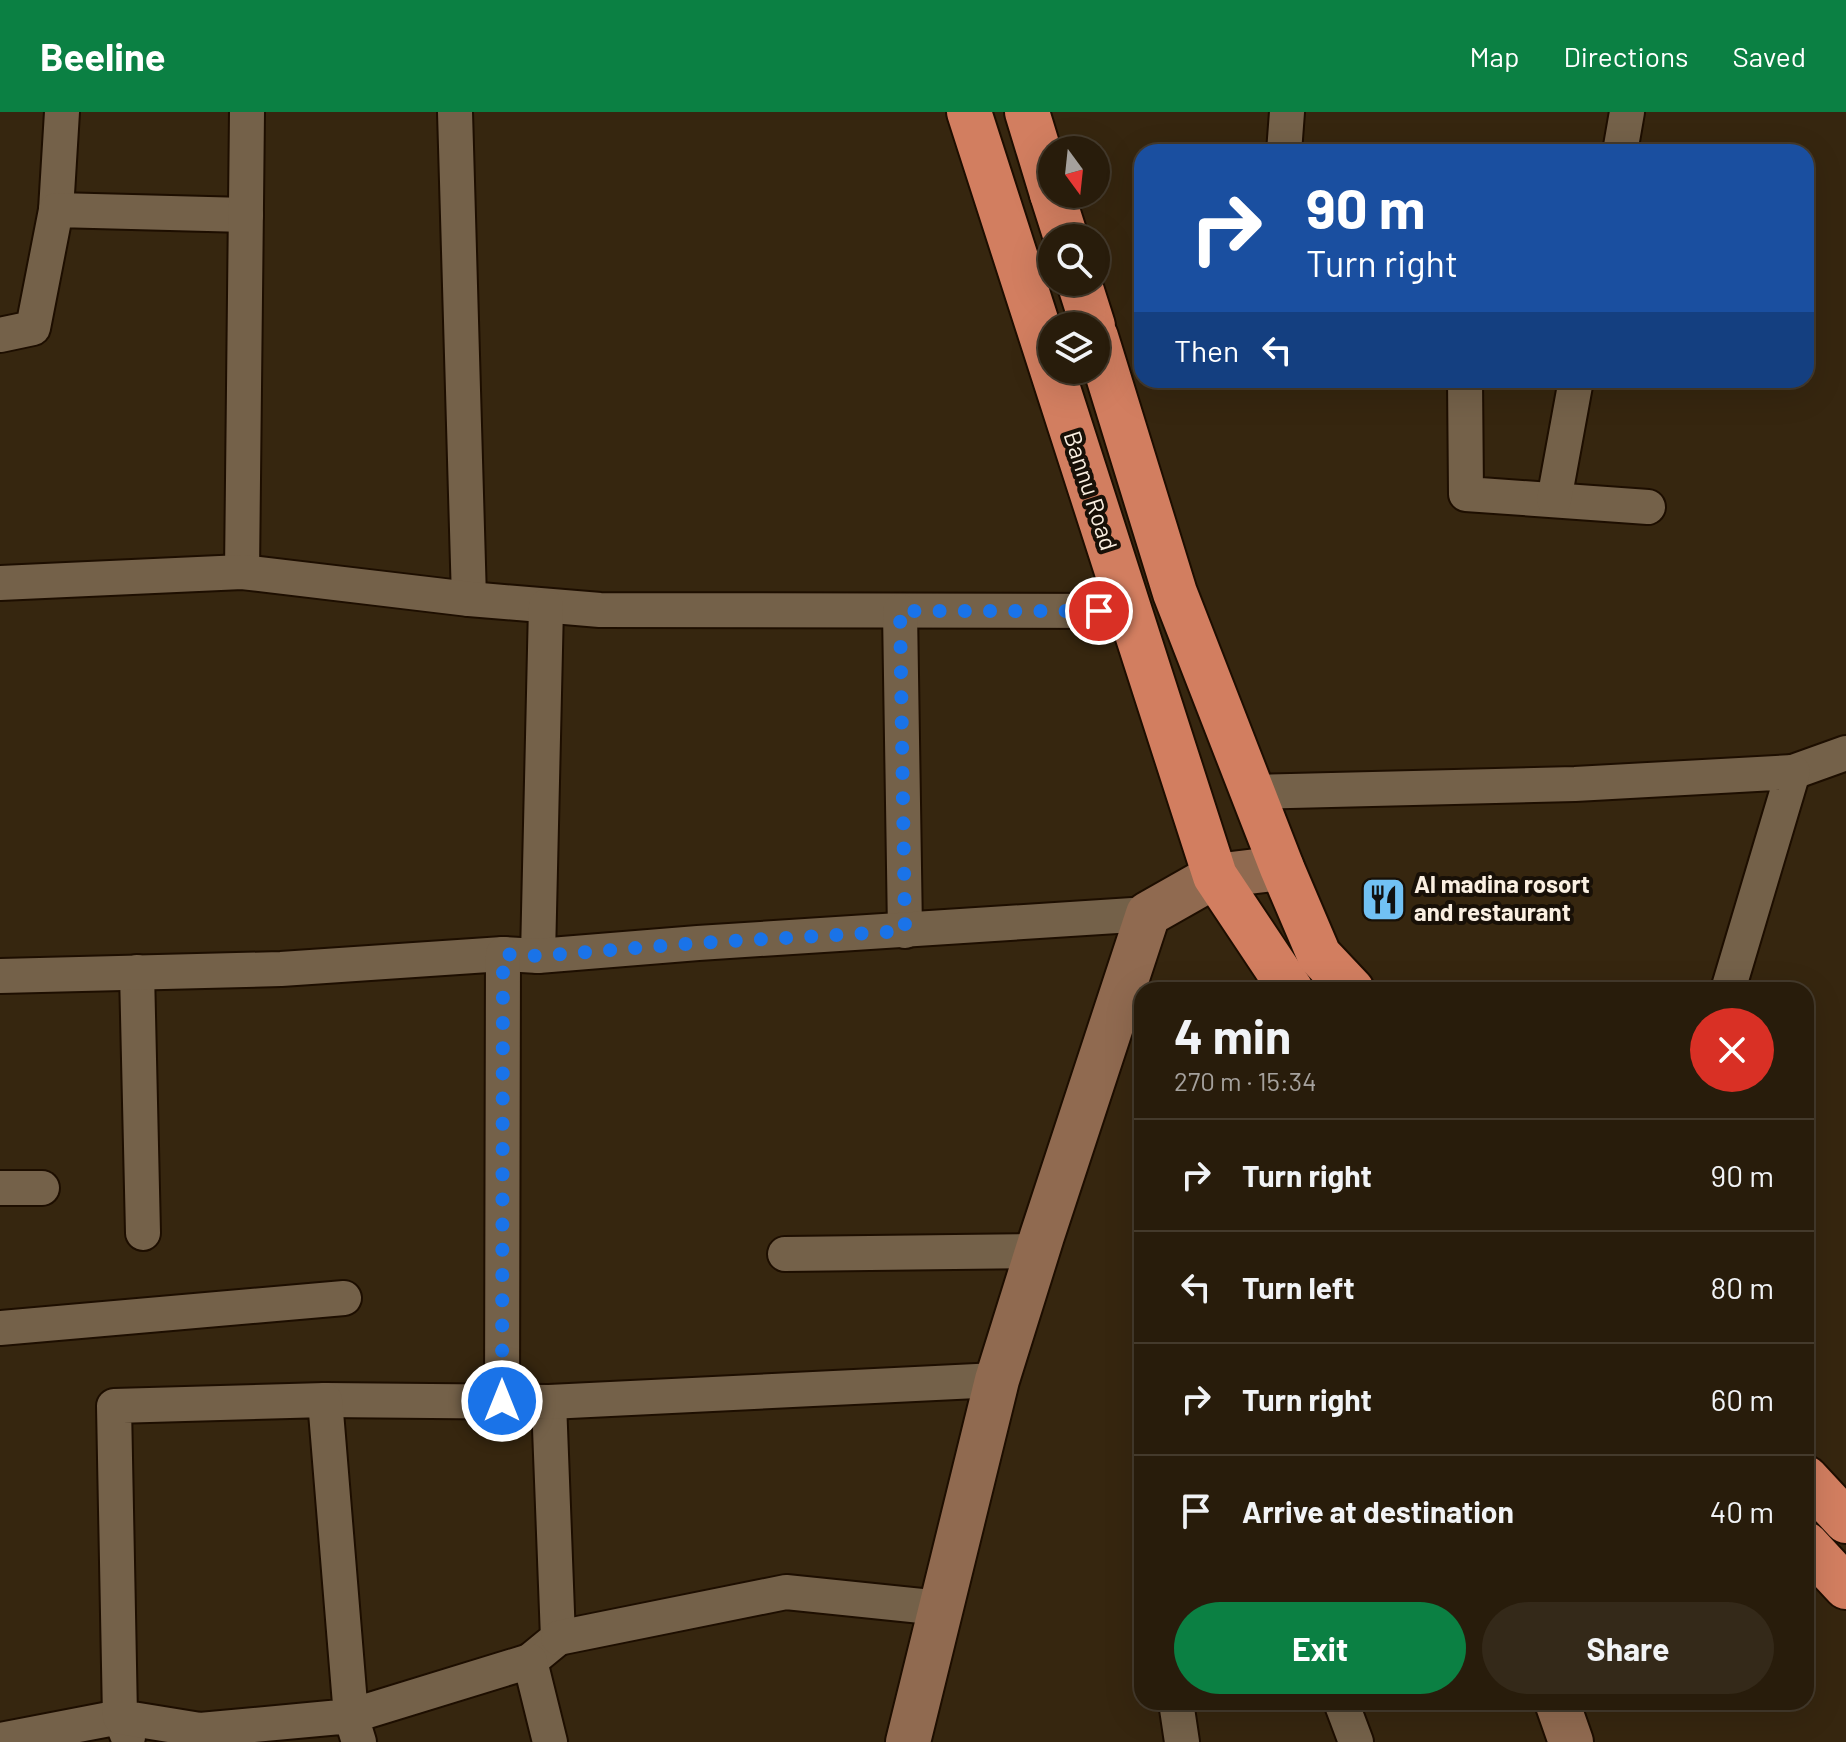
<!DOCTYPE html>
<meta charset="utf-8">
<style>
:root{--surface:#281c0b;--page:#342919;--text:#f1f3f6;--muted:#a5a19d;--line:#443a2c;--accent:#0b8043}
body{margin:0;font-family:Barlow,sans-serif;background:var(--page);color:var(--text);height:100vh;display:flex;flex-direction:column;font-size:30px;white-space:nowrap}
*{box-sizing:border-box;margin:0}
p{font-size:26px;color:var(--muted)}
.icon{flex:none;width:44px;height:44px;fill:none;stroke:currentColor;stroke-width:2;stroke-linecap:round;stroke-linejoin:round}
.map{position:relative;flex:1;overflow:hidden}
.details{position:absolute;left:1134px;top:870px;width:680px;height:728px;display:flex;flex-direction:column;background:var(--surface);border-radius:24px;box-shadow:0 8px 32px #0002,0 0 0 2px var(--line)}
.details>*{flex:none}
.top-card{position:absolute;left:1134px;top:32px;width:680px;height:244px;border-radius:24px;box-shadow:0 8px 32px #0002,0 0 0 2px var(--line);background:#1a4fa0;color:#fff;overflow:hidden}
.needle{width:52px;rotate:165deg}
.fabs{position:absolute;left:1038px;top:24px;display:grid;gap:16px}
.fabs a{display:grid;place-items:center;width:72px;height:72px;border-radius:50%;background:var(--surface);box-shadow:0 8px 32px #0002,0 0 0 2px var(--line);font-size:40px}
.pin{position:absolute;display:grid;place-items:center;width:68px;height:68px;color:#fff;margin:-34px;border:4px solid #fff;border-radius:50%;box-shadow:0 2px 8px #0007}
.me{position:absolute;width:88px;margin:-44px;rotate:0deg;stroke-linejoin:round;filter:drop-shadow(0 0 6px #0008)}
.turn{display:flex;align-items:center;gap:28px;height:168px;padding:0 40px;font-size:36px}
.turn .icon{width:104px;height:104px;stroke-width:2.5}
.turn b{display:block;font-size:56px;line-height:68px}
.then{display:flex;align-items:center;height:76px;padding:0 40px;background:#0003;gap:16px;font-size:30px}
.round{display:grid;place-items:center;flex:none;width:84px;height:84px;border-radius:42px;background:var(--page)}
.head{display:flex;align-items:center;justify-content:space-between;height:136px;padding:0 40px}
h1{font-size:48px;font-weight:700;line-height:60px}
.cta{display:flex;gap:16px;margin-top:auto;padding:16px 40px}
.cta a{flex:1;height:92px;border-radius:48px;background:var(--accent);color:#fff;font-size:32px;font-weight:700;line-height:92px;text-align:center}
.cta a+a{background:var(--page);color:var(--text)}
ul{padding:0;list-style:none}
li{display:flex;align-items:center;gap:24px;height:112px;padding:0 40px;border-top:2px solid var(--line)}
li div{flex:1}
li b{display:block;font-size:30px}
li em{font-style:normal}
header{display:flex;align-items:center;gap:48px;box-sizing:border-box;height:112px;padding:0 40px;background:var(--accent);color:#fff}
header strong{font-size:38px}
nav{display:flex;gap:44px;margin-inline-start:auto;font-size:28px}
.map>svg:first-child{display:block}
</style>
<header>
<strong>Beeline</strong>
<nav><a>Map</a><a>Directions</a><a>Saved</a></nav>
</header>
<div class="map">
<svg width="1846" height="1630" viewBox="0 0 1846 1630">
<rect width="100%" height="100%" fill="#36260f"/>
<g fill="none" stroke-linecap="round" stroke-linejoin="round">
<defs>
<g id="street">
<path d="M 455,0 L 469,487"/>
<path d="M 1284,40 L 1287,0"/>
<path d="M 1620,40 L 1627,0"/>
<path d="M 56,98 L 62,0"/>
<path d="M 0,223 L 33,216 L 56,98 L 246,103"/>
<path d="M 1465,268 L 1466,382 L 1648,395"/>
<path d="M 1554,388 L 1576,268"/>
<path d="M 242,460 L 247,0"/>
<path d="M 0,471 L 242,460 L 469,487 L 600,498 L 1128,499"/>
<path d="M 900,499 L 905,819"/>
<path d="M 1793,660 L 1846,641"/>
<path d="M 1253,680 L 1575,672 L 1793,660 L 1728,878"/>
<path d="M 538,844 L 546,494"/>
<path d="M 137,860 L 143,1121"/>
<path d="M 0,864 L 281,857 L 503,842 L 538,844 L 698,831 L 1148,802"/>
<path d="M 0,1076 L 42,1076"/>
<path d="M 785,1142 L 1037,1139"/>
<path d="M 0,1216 L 344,1186"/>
<path d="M 325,1288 L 549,1290 L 558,1526 L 530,1549"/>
<path d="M 502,1289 L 503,842"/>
<path d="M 549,1290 L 997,1268"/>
<path d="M 558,1526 L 786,1480 L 941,1496"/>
<path d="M 1176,1590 L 1182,1630"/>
<path d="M 1341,1590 L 1356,1630"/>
<path d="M 0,1628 L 120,1605 L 128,1625"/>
<path d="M 359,1630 L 351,1604 L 325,1288 L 114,1294 L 120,1605 L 200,1618 L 351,1604 L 530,1549 L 550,1630"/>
</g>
<g id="secondary">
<path d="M 1557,1590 L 1571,1630"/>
<path d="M 908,1630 L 997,1268 L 1042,1124 L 1148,802 L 1215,764 L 1282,756"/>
</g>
<g id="highway">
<path d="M 969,0 L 1215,764 L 1291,878"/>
<path d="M 1027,0 L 1052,82"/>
<path d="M 1052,82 L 1066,126"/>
<path d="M 1079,170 L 1093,214"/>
<path d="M 1096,225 L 1175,481 L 1282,756 L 1319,843 L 1352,878"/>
<path d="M 1806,1366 L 1846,1409"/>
<path d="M 1806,1432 L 1846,1475"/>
</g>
</defs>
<use href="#street" stroke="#1d0e00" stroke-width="38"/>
<use href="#secondary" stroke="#1d0e00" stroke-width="48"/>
<use href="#highway" stroke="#1d0e00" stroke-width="48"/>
<use href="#street" stroke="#746149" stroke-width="34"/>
<use href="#secondary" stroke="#906a50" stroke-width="44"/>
<use href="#highway" stroke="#d27e60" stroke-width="44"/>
</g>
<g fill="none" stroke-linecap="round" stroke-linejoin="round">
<path stroke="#1a73e8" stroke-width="14" stroke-dasharray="0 25.2" d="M 502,1289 L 503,842 L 538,844 L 698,831 L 905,819 L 900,499 L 1099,499"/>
</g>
<defs>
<symbol id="restaurant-square" viewBox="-11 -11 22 22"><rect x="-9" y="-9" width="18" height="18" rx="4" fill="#71c1f4" stroke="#181007"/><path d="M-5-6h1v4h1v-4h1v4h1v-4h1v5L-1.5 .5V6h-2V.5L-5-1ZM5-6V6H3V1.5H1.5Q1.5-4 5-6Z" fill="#111"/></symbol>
</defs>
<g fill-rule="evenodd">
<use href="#restaurant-square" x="1358" y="762" width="51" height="51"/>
</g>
<g text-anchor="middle" stroke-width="8" stroke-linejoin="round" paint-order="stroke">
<g font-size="24" fill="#faefe1" stroke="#181007">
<text transform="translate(1090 379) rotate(72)" y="8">Bannu Road</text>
</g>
<g font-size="24" font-weight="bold" fill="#faefe1" stroke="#181007" text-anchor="start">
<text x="1414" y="781">Al madina rosort<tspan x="1414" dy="28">and restaurant</tspan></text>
</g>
</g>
</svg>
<div class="fabs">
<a><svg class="needle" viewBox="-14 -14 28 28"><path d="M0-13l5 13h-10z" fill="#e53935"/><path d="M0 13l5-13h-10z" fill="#a5a19d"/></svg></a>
<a><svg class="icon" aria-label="search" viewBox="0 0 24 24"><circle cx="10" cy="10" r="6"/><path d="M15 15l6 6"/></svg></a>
<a><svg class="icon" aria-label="layers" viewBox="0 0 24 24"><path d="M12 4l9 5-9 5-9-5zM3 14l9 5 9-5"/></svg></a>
</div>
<div class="pin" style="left:1099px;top:499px;background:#d93025"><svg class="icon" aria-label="arrive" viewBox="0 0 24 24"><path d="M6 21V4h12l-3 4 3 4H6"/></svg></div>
<svg class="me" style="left:502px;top:1289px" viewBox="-20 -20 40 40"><circle r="17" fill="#1a73e8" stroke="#fff" stroke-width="3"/><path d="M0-11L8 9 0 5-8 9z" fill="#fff"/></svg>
<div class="top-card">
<div class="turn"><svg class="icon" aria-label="right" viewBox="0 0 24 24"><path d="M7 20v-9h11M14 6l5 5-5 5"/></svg><div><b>90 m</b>Turn right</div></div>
<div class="then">Then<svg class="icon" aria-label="left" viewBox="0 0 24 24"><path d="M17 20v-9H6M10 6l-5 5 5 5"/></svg></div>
</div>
<section class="details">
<div class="head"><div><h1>4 min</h1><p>270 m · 15:34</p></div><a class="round" style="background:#d93025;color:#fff"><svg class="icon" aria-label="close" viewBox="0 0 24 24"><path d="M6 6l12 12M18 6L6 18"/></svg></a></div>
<ul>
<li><svg class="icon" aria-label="right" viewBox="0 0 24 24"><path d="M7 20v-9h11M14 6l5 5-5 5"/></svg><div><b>Turn right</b></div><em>90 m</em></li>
<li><svg class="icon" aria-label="left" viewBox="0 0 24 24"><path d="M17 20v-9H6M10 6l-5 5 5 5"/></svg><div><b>Turn left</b></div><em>80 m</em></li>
<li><svg class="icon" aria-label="right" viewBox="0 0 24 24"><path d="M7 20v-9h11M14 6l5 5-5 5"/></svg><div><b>Turn right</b></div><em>60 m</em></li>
<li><svg class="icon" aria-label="arrive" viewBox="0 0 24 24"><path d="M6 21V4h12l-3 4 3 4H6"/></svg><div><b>Arrive at destination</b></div><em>40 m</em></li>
</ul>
<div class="cta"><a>Exit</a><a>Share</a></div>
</section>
</div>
